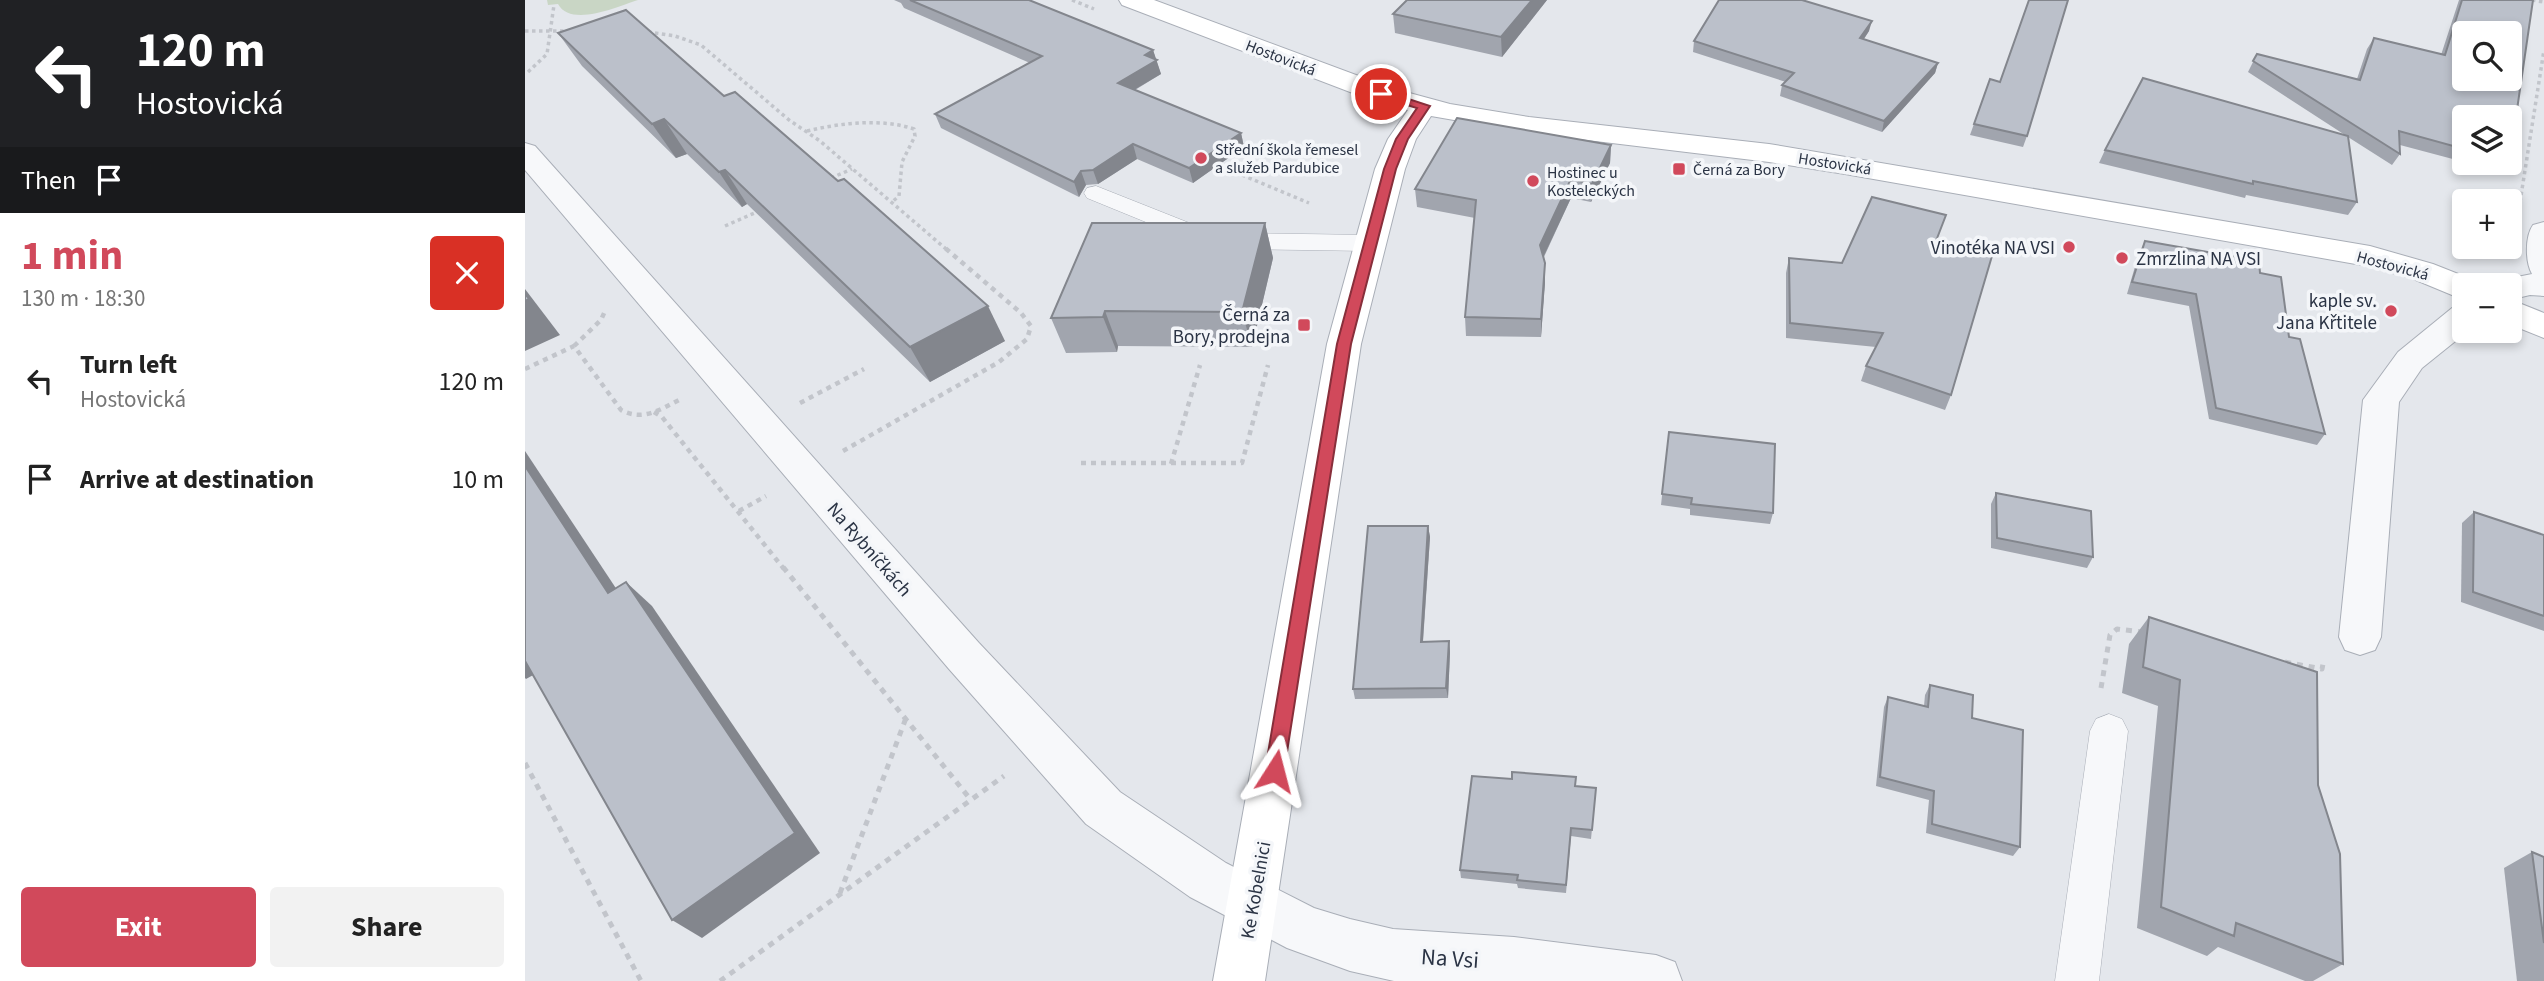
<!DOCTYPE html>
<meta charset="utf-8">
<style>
:root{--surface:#fff;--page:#f2f2f2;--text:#222;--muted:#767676;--accent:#d1495b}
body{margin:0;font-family:"Source Sans 3",sans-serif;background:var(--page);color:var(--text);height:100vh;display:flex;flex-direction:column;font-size:26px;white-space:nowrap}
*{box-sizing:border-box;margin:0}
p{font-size:23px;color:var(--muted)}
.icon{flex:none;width:38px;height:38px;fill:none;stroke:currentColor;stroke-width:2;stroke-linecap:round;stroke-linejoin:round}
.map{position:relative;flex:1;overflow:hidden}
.side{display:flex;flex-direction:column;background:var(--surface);width:525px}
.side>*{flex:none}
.banner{background:#202124;color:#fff;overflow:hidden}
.controls{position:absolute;left:1927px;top:21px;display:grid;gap:14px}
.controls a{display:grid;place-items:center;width:70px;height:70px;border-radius:7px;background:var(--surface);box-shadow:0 4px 10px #0003;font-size:35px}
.pin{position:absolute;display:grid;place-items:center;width:60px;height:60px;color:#fff;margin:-30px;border:4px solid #fff;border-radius:50%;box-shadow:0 2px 7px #0007}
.me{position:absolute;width:77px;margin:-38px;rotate:9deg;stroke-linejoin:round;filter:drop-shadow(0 0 5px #0008)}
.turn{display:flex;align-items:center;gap:24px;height:147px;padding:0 21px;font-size:32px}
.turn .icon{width:91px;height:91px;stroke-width:2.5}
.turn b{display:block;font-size:49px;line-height:60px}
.then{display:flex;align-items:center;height:66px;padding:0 21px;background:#0003;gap:14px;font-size:26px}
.round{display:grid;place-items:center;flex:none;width:74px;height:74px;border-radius:7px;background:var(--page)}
.overview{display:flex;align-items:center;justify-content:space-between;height:119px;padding:0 21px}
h1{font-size:42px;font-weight:700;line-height:52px;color:var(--accent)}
.cta{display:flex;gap:14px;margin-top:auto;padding:14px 21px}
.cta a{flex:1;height:80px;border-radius:7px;background:var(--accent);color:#fff;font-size:28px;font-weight:700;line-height:80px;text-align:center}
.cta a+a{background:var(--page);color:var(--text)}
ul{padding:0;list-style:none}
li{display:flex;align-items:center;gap:21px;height:98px;padding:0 21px}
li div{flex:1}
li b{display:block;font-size:26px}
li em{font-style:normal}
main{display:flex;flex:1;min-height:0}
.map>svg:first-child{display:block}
</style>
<main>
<section class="side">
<div class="banner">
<div class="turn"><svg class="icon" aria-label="left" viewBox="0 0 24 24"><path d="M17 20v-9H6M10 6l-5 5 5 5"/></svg><div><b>120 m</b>Hostovická</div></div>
<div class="then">Then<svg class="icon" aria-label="arrive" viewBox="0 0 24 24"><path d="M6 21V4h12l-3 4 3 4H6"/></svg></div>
</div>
<div class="overview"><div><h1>1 min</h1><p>130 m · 18:30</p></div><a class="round" style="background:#d93025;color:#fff"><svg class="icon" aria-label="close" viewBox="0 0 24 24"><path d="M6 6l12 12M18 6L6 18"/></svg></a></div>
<ul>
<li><svg class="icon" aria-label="left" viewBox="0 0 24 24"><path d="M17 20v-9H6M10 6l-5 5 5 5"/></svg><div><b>Turn left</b><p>Hostovická</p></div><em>120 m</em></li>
<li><svg class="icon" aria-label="arrive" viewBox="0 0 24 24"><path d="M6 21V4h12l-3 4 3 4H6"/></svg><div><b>Arrive at destination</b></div><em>10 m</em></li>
</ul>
<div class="cta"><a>Exit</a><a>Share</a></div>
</section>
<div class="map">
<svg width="2019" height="981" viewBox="0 0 2019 981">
<rect width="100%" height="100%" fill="#e4e7ec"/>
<path fill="#c9d6c5" d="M 22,0 L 113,0 C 94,6 46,28 33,4 L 23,5 Z"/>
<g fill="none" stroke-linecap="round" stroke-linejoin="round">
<defs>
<g id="lane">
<path d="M 571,186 L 682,230 L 709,233 L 844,235 L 853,237 L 857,243 L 853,249 L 844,251 L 709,249 L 677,245 L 562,198 L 559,193 L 562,188 Z"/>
<path d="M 1584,714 L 1597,719 L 1603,731 L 1574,981 L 1530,981 L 1565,731 L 1571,719 Z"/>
</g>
<g id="street">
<path d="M 0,143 L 10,146 L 454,643 L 595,792 L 701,863 L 789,908 L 825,919 L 868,929 L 989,937 L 1131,955 L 1150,962 L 1157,981 L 869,981 L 825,971 L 762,948 L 665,897 L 561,824 L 424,669 L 0,170 Z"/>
<path d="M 2019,222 L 2019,296 L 2005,295 L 1984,300 L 1984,285 L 1970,285 L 1972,281 L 2007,274 C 2000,262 2000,236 2008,225 Z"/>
<path d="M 1939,305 L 1939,331 L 1943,331 L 1897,368 L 1874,402 L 1856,637 L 1850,650 L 1835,655 L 1820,650 L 1814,637 L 1838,400 L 1873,352 L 1927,308 Z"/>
</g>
<g id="secondary">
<path d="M 594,0 L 629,0 L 866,88 L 925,104 L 1004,117 L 1244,144 L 1845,246 L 1908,264 L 1951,281 L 1953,285 L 1939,285 L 1939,300 L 1886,278 L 1842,266 L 1320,174 L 1244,162 L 1004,133 L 906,116 L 891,139 L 880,169 L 836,344 L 740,981 L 688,981 L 802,344 L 850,169 L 863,139 L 883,110 L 846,100 L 597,5 Z"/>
<path d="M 1984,299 L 2019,313 L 2019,338 L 1984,324 Z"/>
</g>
</defs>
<use href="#lane" stroke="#a9aeb7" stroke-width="1"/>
<use href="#street" stroke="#a9aeb7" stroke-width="2"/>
<use href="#secondary" stroke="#a9aeb7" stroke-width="2"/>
<g stroke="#c2c5cb" stroke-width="3.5" stroke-dasharray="3.5 3.5" stroke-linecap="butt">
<path d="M 547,0 L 569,9"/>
<path d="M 2007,0 L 2019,2"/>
<path d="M 0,31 L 41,31"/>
<path d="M 123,32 L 150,36 L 176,45 L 264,120 L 295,141 L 421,249"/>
<path d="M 3,72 L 22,54 L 29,5"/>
<path d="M 282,131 C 316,123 356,118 389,129 L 390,136 L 377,162 L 374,196 L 367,202"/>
<path d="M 717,175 L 784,203"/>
<path d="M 306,178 L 327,169"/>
<path d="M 1995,202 L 2019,50"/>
<path d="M 200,226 L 234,211"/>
</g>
<g stroke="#c2c5cb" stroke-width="4.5" stroke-dasharray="5 5" stroke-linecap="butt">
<path d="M 49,346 L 76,320 L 80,311"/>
<path d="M 0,369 L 49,346 L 96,410 C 118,422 136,409 156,399"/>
<path d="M 275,403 L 339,369"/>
<path d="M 129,412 L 137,417 L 259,569"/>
<path d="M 318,451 L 474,362 L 502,339 L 506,326 L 496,313 L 419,247"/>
<path d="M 556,463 L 717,463 L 743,365"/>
<path d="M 646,464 L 675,365"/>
<path d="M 214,511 L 241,496"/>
</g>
<g stroke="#c2c5cb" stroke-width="5" stroke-dasharray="6 6" stroke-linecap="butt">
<path d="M 258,567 L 446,800"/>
<path d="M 1760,662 L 1797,669 L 1798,664"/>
<path d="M 1576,688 L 1585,635 L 1592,629 L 1617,632"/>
<path d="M 0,763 L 116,981"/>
<path d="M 315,893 L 381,718"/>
<path d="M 195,981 L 479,776"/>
</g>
<use href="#lane" fill="#f7f8fa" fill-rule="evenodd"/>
<use href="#street" fill="#f7f8fa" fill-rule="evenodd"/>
<use href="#secondary" fill="#fff" fill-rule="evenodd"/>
</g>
<g fill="#a1a5ae">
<path d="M 369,0 L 504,0 L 628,50 L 636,74 L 610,90 L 716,133 L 719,147 L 668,183 L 612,159 L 573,184 L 561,185 L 554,197 L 416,128 L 410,114 L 505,63 L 379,8 L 376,3 Z"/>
<path d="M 882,0 L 1022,0 L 977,57 L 870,33 L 868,14 Z"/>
<path d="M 1934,0 L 2008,0 L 1986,151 L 1984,152 L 1984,117 L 1939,117 L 1939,162 L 1875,145 L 1875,154 L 1867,165 L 1823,137 L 1832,202 L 1823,215 L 1721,195 L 1720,198 L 1574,163 L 1580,150 L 1820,135 L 1723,72 L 1732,54 L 1832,79 L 1842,49 L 1849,38 L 1916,55 Z"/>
<path d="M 1344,31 L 1339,39 L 1413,63 L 1410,73 L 1357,132 L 1255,96 L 1257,85 L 1261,82 L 1168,52 L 1169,41 Z"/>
<path d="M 33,33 L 199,96 L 480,341 L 405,382 L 222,204 L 217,207 L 162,154 L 151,158 L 57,66 Z"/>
<path d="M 1465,79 L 1475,82 L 1502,136 L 1498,147 L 1445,135 Z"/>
<path d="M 1086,145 L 1085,163 L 1066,202 L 1046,198 L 1019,257 L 1020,282 L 1016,337 L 941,336 L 940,317 L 950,218 L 892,207 L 890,189 Z"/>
<path d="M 1940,163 L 1964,163 L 1960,168 Z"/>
<path d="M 740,223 L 748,258 L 727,347 L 593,346 L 592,352 L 541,353 L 526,318 Z"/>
<path d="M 1411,241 L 1426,395 L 1420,410 L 1336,381 L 1341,366 L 1351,347 L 1261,338 L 1261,273 L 1264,258 L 1317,263 Z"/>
<path d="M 1620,241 L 1735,273 L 1764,337 L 1800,434 L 1792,445 L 1684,419 L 1664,306 L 1602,294 L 1614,253 Z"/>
<path d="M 1144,432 L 1248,513 L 1245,524 L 1165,515 L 1165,509 L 1136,505 Z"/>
<path d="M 1471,493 L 1568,557 L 1562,568 L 1466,548 L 1466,504 Z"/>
<path d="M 1949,512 L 2019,535 L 2019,631 L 1936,602 L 1937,523 Z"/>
<path d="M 903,526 L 905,537 L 898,642 L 924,641 L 925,652 L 923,698 L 830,699 L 828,689 Z"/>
<path d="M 1624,617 L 1793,785 L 1818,964 L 1788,981 L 1780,981 L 1693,947 L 1682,956 L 1612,928 L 1633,706 L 1597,693 L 1604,644 Z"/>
<path d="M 1405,685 L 1447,718 L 1495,847 L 1488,856 L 1401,833 L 1404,800 L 1351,786 L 1359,707 L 1363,697 L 1399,706 L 1400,695 Z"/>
<path d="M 1050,786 L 1071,788 L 1066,839 L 1046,836 L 1041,893 L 993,888 L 992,884 L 936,878 L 935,870 Z"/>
<path d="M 2007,852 L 2019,857 L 2019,981 L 1992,981 L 1979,868 Z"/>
</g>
<g fill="#83868d">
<path d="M 1007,0 L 1022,0 L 977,57 L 976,37 Z"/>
<path d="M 1347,21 L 1344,31 L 1332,49 L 1335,38 Z"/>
<path d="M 628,50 L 636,74 L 597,97 L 593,83 L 620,55 Z"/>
<path d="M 1413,63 L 1410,73 L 1357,132 L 1359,121 Z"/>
<path d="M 139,119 L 162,154 L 151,158 L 127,124 Z"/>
<path d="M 716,133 L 719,147 L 668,183 L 664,168 Z"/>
<path d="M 608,144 L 612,159 L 573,184 L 568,170 Z"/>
<path d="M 1086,145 L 1085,163 L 1066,202 L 1067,184 Z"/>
<path d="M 200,170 L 222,204 L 217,207 L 194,172 Z"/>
<path d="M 556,171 L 561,185 L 554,197 L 549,182 Z"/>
<path d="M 1046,179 L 1046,198 L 1015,264 L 1015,245 Z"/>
<path d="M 740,223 L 748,258 L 727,347 L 717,312 Z"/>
<path d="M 1020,263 L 1020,282 L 1016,337 L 1016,319 Z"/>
<path d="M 0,289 L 35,335 L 0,351 Z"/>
<path d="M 463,306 L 480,341 L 405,382 L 385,347 Z"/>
<path d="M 580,311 L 593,346 L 592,352 L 578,317 Z"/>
<path d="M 0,451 L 110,617 L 83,593 L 0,466 Z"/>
<path d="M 903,526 L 905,537 L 897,653 L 896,642 Z"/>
<path d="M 101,582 L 127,606 L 295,853 L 177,938 L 147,920 Z"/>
<path d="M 924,641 L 925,652 L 923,698 L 921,688 Z"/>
<path d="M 0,652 L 21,668 L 1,679 L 0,678 Z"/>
</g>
<g fill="#bbc0ca" stroke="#83868d" stroke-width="2" fill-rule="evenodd">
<path d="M 385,0 L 504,0 L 628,50 L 620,55 L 632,60 L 593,83 L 716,133 L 664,168 L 608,144 L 568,170 L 556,171 L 549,182 L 410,114 L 517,56 Z"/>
<path d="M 882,0 L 1007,0 L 976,37 L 868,14 Z"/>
<path d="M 1194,0 L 1277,0 L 1347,21 L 1335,38 L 1413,63 L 1359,121 L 1257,85 L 1269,73 L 1169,41 Z"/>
<path d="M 1504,0 L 1543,0 L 1502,136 L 1449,124 L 1465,79 L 1475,82 Z"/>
<path d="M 1937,0 L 2008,0 L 1986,151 L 1984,150 L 1984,117 L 1939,117 L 1939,149 L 1874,131 L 1875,154 L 1728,61 L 1732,54 L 1835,80 L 1849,38 L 1920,55 ZM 1939,33 L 1984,33 L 1984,79 L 1939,79 Z"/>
<path d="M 101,10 L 199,96 L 210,92 L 313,181 L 319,179 L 463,306 L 385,347 L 200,170 L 194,172 L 139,119 L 127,124 L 33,33 Z"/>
<path d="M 1618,78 L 1823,136 L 1832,202 L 1728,181 L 1728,184 L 1580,150 Z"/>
<path d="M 932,118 L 1086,145 L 1067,184 L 1046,179 L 1015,245 L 1020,263 L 1016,319 L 940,317 L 951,200 L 890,189 Z"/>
<path d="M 1347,197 L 1421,215 L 1411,241 L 1467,256 L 1426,395 L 1341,366 L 1358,333 L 1265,323 L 1264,258 L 1317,263 Z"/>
<path d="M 567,223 L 740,223 L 717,312 L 580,311 L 578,317 L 526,318 Z"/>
<path d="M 1620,241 L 1734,261 L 1735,273 L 1756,277 L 1764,337 L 1775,339 L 1800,434 L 1691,408 L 1671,294 L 1607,282 Z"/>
<path d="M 0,294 L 4,299 L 0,301 Z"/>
<path d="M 1144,432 L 1250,444 L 1248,513 L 1166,504 L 1167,498 L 1137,494 Z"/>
<path d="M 0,466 L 83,593 L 101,582 L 270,833 L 147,920 L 0,661 Z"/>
<path d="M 1471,493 L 1566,511 L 1568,557 L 1472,538 Z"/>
<path d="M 1949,512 L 2019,535 L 2019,616 L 1948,592 Z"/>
<path d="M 843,526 L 903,526 L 896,642 L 924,641 L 921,688 L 828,689 Z"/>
<path d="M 1624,617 L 1792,672 L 1793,785 L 1815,854 L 1818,964 L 1711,923 L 1709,936 L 1636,907 L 1655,680 L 1618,667 Z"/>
<path d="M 1405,685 L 1448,695 L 1447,718 L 1498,730 L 1495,847 L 1407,824 L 1409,791 L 1355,777 L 1363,697 L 1403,707 Z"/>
<path d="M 987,772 L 1051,777 L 1050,786 L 1071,788 L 1067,830 L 1046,828 L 1041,885 L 992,880 L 993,875 L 935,870 L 947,776 L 987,779 Z"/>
<path d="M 2007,852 L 2019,857 L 2019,943 Z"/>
</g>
<path fill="#d1495b" stroke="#882f3b" stroke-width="2" d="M 856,90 L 905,106 L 883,139 L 871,169 L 826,344 L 759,771 L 757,777 L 750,780 L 743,777 L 740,771 L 812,344 L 859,169 L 871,139 L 892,108 L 852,96 L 850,94 Z"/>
<g fill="#d1495b" stroke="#f4f6f9" stroke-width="2.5">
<circle cx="676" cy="158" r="7"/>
<rect x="1147" y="162" width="14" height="14" rx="3.5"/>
<circle cx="1008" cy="181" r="7"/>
<circle cx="1544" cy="247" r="7"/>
<circle cx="1597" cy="258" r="7"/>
<circle cx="1866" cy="311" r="7"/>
<rect x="772" y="318" width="14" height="14" rx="3.5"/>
</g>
<g text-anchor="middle" stroke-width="7" stroke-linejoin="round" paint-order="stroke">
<g font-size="16" fill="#2b3445" stroke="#f4f6f9">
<text transform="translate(756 57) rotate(21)" y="6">Hostovická</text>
<text transform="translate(1310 163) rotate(9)" y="6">Hostovická</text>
<text transform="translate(1868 265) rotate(15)" y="6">Hostovická</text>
</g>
<g font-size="16" fill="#2b3445" stroke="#f4f6f9" text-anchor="start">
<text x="690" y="155">Střední škola řemesel<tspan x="690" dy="18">a služeb Pardubice</tspan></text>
<text x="1168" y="175">Černá za Bory</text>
<text x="1022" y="178">Hostinec u<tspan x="1022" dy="18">Kosteleckých</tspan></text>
</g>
<g font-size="19" fill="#2b3445" stroke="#f4f6f9" text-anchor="end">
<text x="1530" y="254">Vinotéka NA VSI</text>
<text x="1611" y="265" text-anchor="start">Zmrzlina NA VSI</text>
<text x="1852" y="307">kaple sv.<tspan x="1852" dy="22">Jana Křtitele</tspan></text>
<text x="765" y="321">Černá za<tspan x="765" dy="22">Bory, prodejna</tspan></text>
</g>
<g font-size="19" fill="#2b3445" stroke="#f4f6f9">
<text transform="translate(345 549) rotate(49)" y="7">Na Rybníčkách</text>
<text transform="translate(730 890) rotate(-80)" y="7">Ke Kobelnici</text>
</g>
<g font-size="23" fill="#2b3445" stroke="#f4f6f9">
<text transform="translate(925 958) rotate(4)" y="8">Na Vsi</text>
</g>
</g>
</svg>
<div class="controls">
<a><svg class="icon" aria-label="search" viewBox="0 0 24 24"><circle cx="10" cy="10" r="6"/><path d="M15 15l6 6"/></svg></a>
<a><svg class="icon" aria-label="layers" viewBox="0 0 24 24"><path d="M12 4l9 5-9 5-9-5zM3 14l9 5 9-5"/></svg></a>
<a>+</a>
<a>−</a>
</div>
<div class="pin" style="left:856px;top:94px;background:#d93025"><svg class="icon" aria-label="arrive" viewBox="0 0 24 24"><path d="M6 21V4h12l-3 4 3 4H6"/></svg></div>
<svg class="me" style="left:750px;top:771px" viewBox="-20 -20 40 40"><path d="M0-17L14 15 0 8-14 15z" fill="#d1495b" stroke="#fff" stroke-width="4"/></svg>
</div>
</main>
